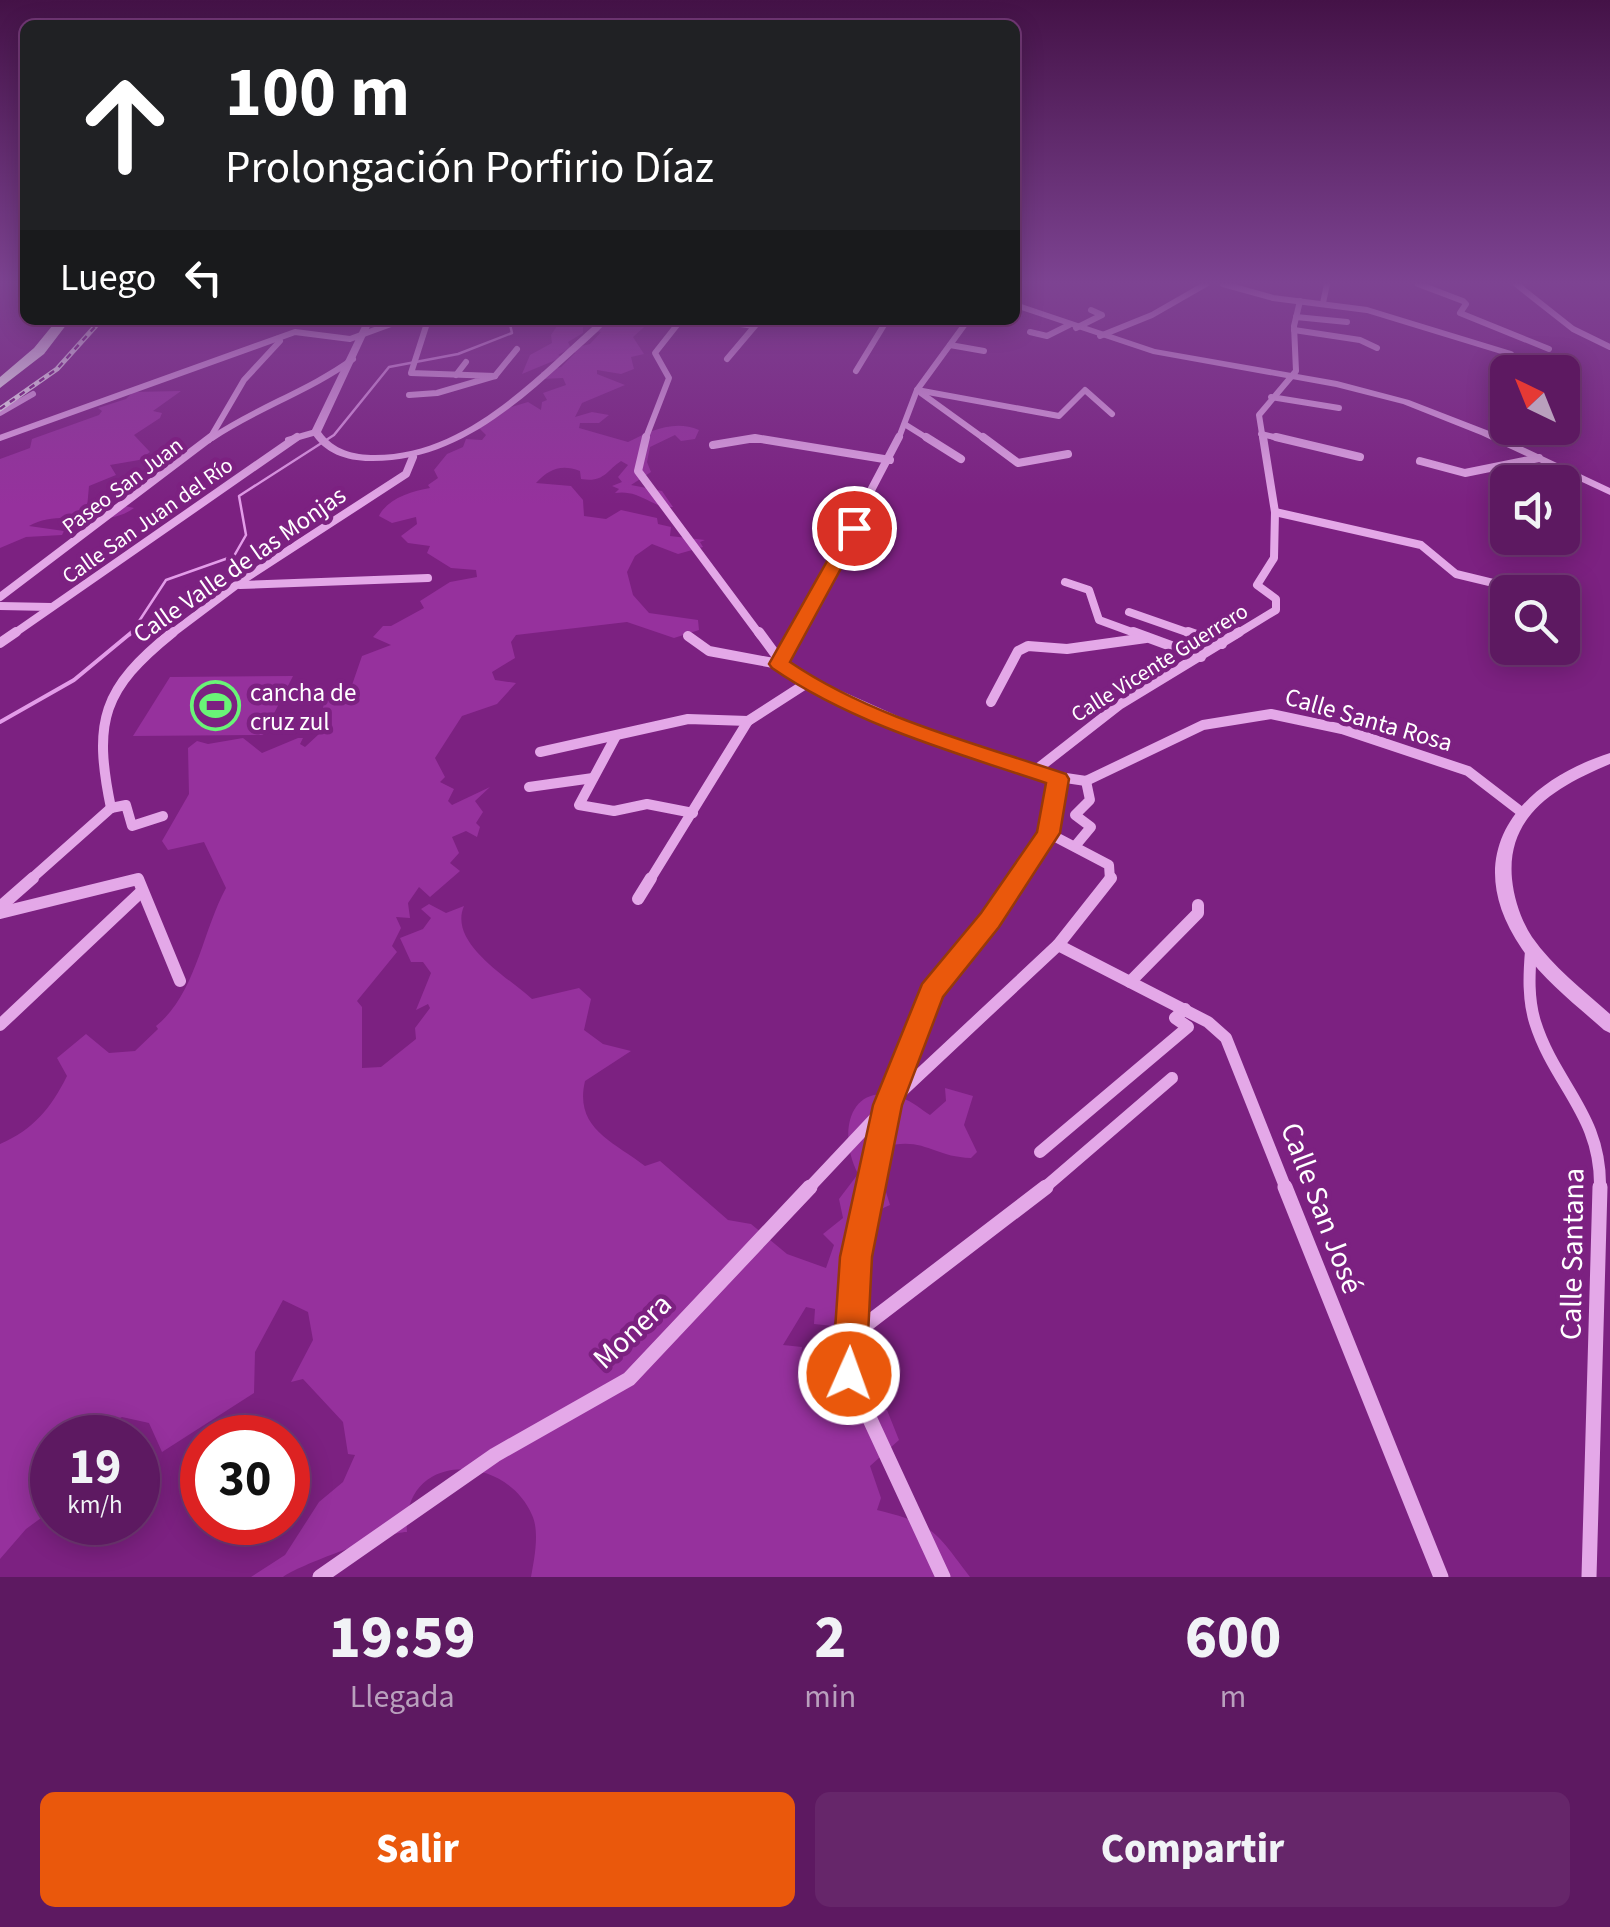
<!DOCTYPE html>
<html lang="es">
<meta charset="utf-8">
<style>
:root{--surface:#5d1961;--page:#66266a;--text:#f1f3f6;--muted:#b9a0bd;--line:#723876;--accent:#ea580c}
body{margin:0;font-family:"Source Sans 3",sans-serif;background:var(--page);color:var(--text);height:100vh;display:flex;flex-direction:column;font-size:38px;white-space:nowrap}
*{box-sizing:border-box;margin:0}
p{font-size:32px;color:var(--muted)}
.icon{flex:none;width:55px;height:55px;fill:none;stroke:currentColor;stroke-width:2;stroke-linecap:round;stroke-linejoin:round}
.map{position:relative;height:1577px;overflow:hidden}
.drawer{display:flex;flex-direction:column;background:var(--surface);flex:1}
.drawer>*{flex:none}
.banner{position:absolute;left:20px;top:20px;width:1000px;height:305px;border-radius:15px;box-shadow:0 5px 25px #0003,0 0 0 2px var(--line);background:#202124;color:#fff;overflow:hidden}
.needle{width:65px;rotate:317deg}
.fabs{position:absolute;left:1490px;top:355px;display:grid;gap:20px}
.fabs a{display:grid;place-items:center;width:90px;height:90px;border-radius:15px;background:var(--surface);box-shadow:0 5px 25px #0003,0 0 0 2px var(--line);font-size:50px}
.speed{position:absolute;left:30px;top:1415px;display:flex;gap:20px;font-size:50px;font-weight:700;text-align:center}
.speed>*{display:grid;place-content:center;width:130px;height:130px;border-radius:50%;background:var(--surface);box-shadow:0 5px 25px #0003,0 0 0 2px var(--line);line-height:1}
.speed small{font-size:25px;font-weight:400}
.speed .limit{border:15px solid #d22;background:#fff;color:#111}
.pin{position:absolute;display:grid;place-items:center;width:85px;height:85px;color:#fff;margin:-42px;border:5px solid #fff;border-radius:50%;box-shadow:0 2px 10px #0007}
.me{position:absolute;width:110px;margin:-55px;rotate:2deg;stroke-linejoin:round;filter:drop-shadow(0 0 8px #0008)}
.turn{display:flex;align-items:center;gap:35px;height:210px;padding:0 40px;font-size:45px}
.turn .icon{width:130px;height:130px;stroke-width:2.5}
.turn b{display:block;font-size:70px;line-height:85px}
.then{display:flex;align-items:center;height:95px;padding:0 40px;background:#0003;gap:20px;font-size:38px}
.eta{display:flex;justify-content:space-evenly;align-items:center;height:170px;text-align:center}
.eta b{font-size:60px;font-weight:800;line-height:70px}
.primary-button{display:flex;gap:20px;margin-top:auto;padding:20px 40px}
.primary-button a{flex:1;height:115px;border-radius:15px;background:var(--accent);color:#fff;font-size:40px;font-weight:800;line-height:115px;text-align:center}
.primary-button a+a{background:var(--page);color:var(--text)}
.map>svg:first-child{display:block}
</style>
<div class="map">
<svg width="1610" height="1577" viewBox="0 0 1610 1577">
<rect width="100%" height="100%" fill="#7c2181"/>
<g fill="#96319d">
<path d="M 550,320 L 588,320 L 583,323 L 583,333 L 568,342 L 571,348 L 558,355 L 563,357 L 522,374 L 530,355 L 552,343 L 551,335 L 557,326 Z"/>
<path d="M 606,320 L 652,320 L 633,337 L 644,354 L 631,357 L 634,369 L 621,374 L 597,370 L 597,374 L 625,385 L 582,403 L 575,417 L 592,412 L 609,415 L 599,423 L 580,423 L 579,428 L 628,442 C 649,432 673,419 699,430 L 695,439 L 681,441 L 675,435 L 650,447 L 647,462 L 651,472 L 631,485 L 662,491 L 673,507 C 652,509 641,489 615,493 L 619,489 L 612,486 L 622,482 L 618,477 L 628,465 L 621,461 C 606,471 604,483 581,479 L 580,471 C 561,464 549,469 536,483 L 571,486 L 583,500 L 584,516 L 606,519 L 621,510 L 657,518 L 658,524 L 671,527 L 670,536 L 705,540 L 700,542 L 703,547 L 678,554 L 652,544 L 635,556 L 627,572 L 633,595 L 649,613 L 698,620 L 699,630 L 674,638 L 627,622 L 516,635 L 511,642 L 515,658 L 492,672 L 495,680 L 516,683 L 497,704 L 462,716 L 435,758 L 445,777 L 440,782 L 454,789 L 448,801 L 452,805 L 490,787 L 475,801 L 483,812 L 476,823 L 480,827 L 477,837 L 466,831 L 452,837 L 459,853 L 450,863 L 460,871 L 430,897 L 419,887 L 408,903 L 410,918 L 396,917 L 401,928 L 392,946 L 397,952 L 357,1001 L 362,1007 L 362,1068 L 381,1067 L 416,1039 L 415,1028 L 430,1008 L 428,1004 L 416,1010 L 431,973 L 423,962 L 411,962 L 400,938 L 423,929 L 431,918 L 421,909 L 429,904 L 446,913 L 464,906 C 448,943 508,977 532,999 L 579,988 L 591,999 L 584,1030 L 603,1044 L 631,1051 L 585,1081 C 574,1128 612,1141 645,1166 L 660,1161 L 728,1220 L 751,1224 L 787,1254 L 826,1268 L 834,1245 L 823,1234 L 843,1218 L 839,1199 L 858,1174 C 838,1136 847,1079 902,1098 C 912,1101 922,1110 930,1115 L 946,1101 L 945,1088 L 973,1096 L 964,1125 L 977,1152 L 971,1158 C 932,1157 925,1136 883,1147 L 867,1183 L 877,1186 L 878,1192 L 886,1192 L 890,1205 C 857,1219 853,1238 865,1269 L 841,1300 L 833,1326 L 814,1324 L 815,1309 L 806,1307 L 783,1345 L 802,1347 L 798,1381 L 815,1393 L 838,1378 L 848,1391 L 862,1390 L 880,1410 L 887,1410 L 899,1440 L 870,1466 L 881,1498 L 877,1510 C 934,1524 935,1531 970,1577 L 531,1577 C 534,1560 540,1532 532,1515 C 505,1452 401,1451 407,1532 C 392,1531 296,1566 283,1577 L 251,1577 L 285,1555 L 319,1502 L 343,1482 L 355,1455 L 348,1454 L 343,1422 L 303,1379 L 291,1382 L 313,1340 L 308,1312 L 283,1300 L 255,1352 L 254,1393 L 162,1452 L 149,1423 L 122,1417 L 80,1437 L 52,1438 L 52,1510 L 26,1529 L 0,1559 L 0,1144 C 33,1130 51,1108 67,1076 L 57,1058 L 86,1034 L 109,1053 L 135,1051 L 158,1029 L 156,1026 C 196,994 202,932 226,888 L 204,842 L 168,850 L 162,841 L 189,794 L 188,748 L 197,741 L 208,744 L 243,738 L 262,753 L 298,738 L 303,738 L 300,744 L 305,747 L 319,734 L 324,702 L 352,685 L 362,656 L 391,645 L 373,637 L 383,626 L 391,626 L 424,608 L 420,601 L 450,582 L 477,577 L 476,570 L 451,568 L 427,553 L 430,546 L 408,543 L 401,536 L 417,524 L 416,517 L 392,523 L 379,516 C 387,499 411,491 430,488 L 428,485 L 438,478 L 434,470 L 447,454 L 463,447 L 466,439 L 482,440 L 486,435 L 479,428 L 508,408 L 528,402 L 541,410 L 542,402 L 547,400 L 543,393 L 566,385 L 563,378 L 541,379 L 541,372 L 561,367 L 575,353 L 574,348 L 590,344 L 601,332 L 592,331 Z"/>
<path d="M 181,391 L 153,411 L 162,413 L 160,418 L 134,435 L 150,452 L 139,460 L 110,465 L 116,475 L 89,486 L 87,508 L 95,515 L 125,506 L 134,508 C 103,531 62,507 29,526 L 64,531 L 62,535 L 26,537 L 0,548 L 0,459 L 30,448 L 32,439 L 99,415 L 102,411 L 98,408 L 126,399 L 133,392 Z"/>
<path d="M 293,676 L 263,735 L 133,736 L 170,677 Z"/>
</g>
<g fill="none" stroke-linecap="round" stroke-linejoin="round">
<path stroke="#e39ce9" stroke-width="2.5" d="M 130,635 L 166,580 L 234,556 L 246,535 L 239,496 L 334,435 L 389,367 L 458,354 L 512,333 L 509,320"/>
<path stroke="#e39ce9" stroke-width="4" d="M 0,722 L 74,680 L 132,632"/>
<g stroke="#e4a8e8" stroke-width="6">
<path d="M 1223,284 L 1273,298 L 1367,310 L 1511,354"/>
<path d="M 1418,284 L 1463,301 L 1466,304 L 1460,313 L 1549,349"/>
<path d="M 1516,284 L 1573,329 L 1610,347"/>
<path d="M 1323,303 L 1327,284"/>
<path d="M 1296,317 L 1347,322"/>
<path d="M 713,320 L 754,326"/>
<path d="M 1076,328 L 1102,315 L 1091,310"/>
<path d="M 1294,330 L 1360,340 L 1377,348"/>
<path d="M 1030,332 L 1047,336 L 1069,325"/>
<path d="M 1100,336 L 1152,315 L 1206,284"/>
<path d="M 950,345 L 984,351"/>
<path d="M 727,359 L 760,320"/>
<path d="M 856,371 L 887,320"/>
<path d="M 456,375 L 466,362"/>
<path d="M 495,376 L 517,349"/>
<path d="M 917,390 L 1059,416 L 1085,390 L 1112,414"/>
<path d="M 921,393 L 986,440"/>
<path d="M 409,395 L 437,393 L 495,376 L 411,373 L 428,320"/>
<path d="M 1271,397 L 1339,408"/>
<path d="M 0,413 L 33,394"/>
<path d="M 906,425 L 930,440"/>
<path d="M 1261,434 L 1287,440"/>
<path d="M 0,438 L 295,332 L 350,339 L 402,320"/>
<path d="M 212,438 C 258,407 309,391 353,359"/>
<path d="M 209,440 L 244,380 L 280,341 L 277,339"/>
<path d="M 288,440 L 316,432"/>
<path d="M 645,440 L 669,378 L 655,353 L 681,320"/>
<path d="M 743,440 L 767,440"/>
<path d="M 898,440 L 917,390 L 968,320"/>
<path d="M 1263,440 L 1259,415 L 1296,371 L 1294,326 L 1300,301"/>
</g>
<g stroke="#e4a8e8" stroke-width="8">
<path d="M 646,437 L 638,471 L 760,635"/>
<path d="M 926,437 L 961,459"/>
<path d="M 983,437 L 1018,463 L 1068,454"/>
<path d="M 1276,437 L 1360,457"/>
<path d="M 713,445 L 755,438 L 890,460"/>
<path d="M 1420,461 L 1465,473 L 1539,458"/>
<path d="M 1275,512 L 1421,545 L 1456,574 L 1531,592"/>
<path d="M 1065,582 L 1089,590 L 1099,620 L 1140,635"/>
<path d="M 240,585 L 428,578"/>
<path d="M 0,597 L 211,437"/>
<path d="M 0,606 L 51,607"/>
<path d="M 1129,612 L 1195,635"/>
<path d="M 12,635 L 297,437"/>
<path d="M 170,635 L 243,580 L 406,474 L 413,457"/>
<path d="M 795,635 L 899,437"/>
<path d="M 1235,635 L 1276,610 L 1276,599 L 1257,585 L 1274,558 L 1275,512 L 1263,437"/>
</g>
<g stroke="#e4a8e8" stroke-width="10">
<path d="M 759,632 L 789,673 L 957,748 L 1032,773 L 1086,781 L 1203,725 L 1271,714 L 1342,729 L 1468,771 L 1520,811"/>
<path d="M 1133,632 L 1201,657"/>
<path d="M 1188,632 L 1222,644"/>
<path d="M 688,636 L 709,651 L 779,664"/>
<path d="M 0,643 L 16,632"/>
<path d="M 779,664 L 796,632"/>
<path d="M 991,702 L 1018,651 L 1028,646 L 1067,649 L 1146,638"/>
<path d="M 616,736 L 579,805 L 614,811 L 647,804 L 693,813"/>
<path d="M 540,752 L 688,719 L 748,721"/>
<path d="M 1032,773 L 1119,705 L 1239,632"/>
<path d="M 529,787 L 593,778"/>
<path d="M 111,808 C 93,721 102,689 173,632"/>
<path d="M 111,808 L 126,805 L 132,826 L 163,816"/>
<path d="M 1048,833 L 1109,865 L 1110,880"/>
<path d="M 1076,845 L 1091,827 L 1075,815 L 1090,800 L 1086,781"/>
<path d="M 30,880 L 111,808"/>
<path d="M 133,880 L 139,880"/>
<path d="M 650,880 L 748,721 L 807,683"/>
<path d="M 1016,880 L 1048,833 L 1058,779"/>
</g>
<g stroke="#e4a8e8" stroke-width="12">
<path d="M 638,899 L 651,878"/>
<path d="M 0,907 L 33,878"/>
<path d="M 0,913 L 138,879 L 180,981"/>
<path d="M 1058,945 L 1208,1022 L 1226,1038 L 1286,1189"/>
<path d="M 1531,951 C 1529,975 1528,999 1535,1022 C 1555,1086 1602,1115 1600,1189"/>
<path d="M 1130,982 L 1198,913 L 1198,905"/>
<path d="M 0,1025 L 141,892"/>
<path d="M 1040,1152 L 1188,1027 L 1175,1018 L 1185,1009"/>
<path d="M 808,1189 L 887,1105 L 1058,945 L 1111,878"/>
<path d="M 870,1189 L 887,1105 L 931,992 L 1018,878"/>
<path d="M 1043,1189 L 1172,1078"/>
</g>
<g stroke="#e4a8e8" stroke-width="15">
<path d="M 870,1187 L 856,1257 L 849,1374 L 943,1577"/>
<path d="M 1285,1187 L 1441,1577"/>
<path d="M 850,1337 L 1046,1187"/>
<path d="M 320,1577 L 495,1455 L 629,1379 L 810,1187"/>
<path d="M 1589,1577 L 1600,1187"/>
</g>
<g fill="#e4a8e8" fill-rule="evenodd">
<path d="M 1015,302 L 1155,349 L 1337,381 L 1409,400 L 1489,431 L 1610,488 L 1610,495 L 1481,435 L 1403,404 L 1336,387 L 1153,354 L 1015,308 Z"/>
<path d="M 365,320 L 373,320 L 321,432 C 334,450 353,455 375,455 C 467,455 536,376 600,320 L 609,320 C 595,335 579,348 564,362 C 508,413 449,462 370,461 C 346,461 324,453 311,432 Z"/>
<path d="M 1610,753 L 1610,764 C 1558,786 1506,814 1512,879 C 1514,899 1521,920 1532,937 C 1553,967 1583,990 1610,1014 L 1610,1033 L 1604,1030 C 1576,1005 1544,981 1522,949 C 1458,856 1516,783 1610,753 Z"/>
</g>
<path fill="#fff" fill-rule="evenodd" d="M 57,320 L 70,320 L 44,354 L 0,388 L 0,377 L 34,348 Z"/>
<defs>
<path id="rail" d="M 0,409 L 57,369 L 101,320"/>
</defs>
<use href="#rail" stroke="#fff" stroke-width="5"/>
<use href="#rail" stroke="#7c2181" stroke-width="2.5" stroke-dasharray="6" stroke-linecap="butt"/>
</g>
<linearGradient id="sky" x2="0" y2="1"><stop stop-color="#441247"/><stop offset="0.56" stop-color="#7d4392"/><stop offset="1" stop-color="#7d4392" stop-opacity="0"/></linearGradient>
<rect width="1610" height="505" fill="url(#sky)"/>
<path fill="#ea580c" stroke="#983908" stroke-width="2.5" d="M 848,524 L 863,528 L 790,662 C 871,717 974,743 1066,774 L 1069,779 L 1060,833 L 999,927 L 943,997 L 902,1105 L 872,1257 L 866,1374 L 861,1386 L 849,1391 L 837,1386 L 832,1374 L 840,1257 L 873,1105 L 922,984 L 981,913 L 1037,832 L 1046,783 C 953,752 853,724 772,668 L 769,664 Z"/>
<defs>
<symbol id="stadium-ring" viewBox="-11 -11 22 22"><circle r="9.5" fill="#7c2181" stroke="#69f477" stroke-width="1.5"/><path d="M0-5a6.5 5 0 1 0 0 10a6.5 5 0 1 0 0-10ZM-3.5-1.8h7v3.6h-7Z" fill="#69f477"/></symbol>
</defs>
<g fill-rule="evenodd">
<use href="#stadium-ring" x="188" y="678" width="55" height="55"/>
</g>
<g text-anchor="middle" stroke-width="9" stroke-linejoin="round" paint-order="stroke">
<g font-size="22" fill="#fff" stroke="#7c2181">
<text transform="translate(122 485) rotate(-37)" y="8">Paseo San Juan</text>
<text transform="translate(147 520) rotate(-35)" y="8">Calle San Juan del Río</text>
<text transform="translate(1159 662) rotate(-32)" y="8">Calle Vicente Guerrero</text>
</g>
<g font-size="25" fill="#fff" stroke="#7c2181">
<text transform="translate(239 564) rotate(-35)" y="9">Calle Valle de las Monjas</text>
<text transform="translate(1369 719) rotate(16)" y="9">Calle Santa Rosa</text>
</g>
<g font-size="25" fill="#fff" stroke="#7c2181" text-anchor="start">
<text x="250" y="701">cancha de<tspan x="250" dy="29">cruz zul</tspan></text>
</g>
<g font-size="30" fill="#fff" stroke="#7c2181">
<text transform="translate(1322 1208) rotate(69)" y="10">Calle San José</text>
<text transform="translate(1572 1254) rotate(-89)" y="10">Calle Santana</text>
<text transform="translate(632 1331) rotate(-43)" y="10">Monera</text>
</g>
</g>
</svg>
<div class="fabs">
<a><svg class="needle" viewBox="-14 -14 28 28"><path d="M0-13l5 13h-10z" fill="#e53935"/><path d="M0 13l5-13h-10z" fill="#b9a0bd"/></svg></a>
<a><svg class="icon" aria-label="sound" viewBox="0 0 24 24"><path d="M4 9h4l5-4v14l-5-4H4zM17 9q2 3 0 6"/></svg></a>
<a><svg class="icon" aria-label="search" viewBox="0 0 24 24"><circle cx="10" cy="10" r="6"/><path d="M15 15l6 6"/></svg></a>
</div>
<div class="speed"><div>19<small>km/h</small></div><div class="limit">30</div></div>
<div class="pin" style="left:854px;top:528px;background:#d93025"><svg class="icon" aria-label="arrive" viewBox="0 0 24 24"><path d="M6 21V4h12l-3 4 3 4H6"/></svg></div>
<svg class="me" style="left:849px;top:1374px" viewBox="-20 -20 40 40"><circle r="17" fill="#ea580c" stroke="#fff" stroke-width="3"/><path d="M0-11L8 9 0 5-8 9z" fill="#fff"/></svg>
<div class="banner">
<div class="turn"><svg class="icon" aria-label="ahead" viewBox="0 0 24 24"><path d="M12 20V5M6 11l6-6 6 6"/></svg><div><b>100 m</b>Prolongación Porfirio Díaz</div></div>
<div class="then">Luego<svg class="icon" aria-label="left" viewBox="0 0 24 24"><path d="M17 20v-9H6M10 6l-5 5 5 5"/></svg></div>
</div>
</div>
<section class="drawer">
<div class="eta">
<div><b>19:59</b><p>Llegada</p></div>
<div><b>2</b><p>min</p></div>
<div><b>600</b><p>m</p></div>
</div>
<div class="primary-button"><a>Salir</a><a>Compartir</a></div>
</section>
